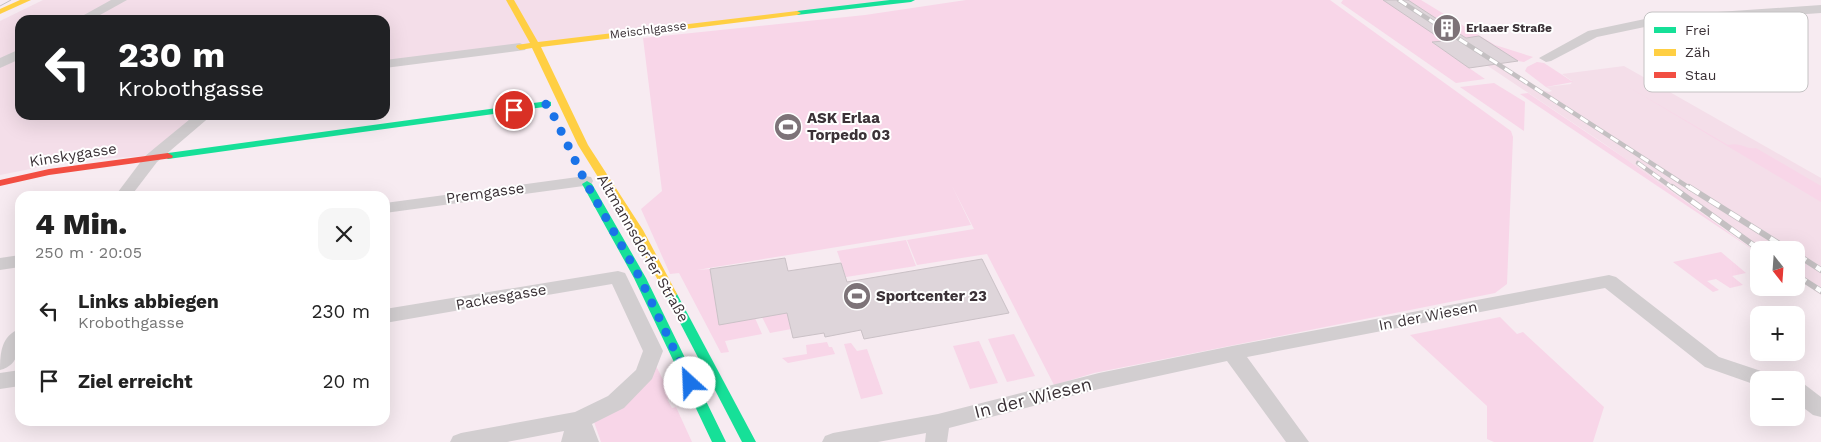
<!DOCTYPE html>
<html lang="de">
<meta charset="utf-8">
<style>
:root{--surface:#fff;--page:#f6f6f6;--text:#222;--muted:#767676}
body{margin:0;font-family:"Work Sans",sans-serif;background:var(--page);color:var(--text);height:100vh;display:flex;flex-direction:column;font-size:19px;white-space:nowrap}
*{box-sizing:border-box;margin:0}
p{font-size:16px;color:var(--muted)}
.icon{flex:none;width:28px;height:28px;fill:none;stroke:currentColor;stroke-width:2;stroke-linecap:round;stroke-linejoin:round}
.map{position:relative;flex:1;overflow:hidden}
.details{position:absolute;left:15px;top:191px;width:375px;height:235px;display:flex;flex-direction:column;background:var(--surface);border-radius:15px;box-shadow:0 5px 20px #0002}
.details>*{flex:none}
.guide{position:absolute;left:15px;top:15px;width:375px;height:105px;border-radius:15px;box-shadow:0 5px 20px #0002;background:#202124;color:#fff;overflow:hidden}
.needle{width:32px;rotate:163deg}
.buttons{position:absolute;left:1750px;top:241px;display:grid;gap:10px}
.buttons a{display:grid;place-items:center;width:55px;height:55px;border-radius:10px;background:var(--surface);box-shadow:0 5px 20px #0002;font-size:25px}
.pin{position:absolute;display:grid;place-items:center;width:42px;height:42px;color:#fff;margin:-21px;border:2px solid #fff;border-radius:50%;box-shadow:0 1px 5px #0007}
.me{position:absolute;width:55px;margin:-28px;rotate:335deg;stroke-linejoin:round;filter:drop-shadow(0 0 4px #0008)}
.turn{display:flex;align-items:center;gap:18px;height:105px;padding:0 20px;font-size:22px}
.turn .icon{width:65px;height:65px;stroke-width:2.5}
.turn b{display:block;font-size:35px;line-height:42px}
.round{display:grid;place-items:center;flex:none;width:52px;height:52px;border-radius:15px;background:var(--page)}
.head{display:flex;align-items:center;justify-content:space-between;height:85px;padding:0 20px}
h1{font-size:30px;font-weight:800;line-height:38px}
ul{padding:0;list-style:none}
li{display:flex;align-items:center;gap:15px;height:70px;padding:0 20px}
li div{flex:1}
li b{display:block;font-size:19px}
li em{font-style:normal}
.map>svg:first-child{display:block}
</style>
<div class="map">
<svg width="1821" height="442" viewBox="0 0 1821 442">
<rect width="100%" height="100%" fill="#f7ebf1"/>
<g fill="#f4dee9">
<path d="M 43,0 L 901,0 L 385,64 L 385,20 L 20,20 L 20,115 L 203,115 L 144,156 L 71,161 L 0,175 L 0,21 Z"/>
<path d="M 1491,58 L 1542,90 L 1549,92 L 1552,91 L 1546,87 L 1571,84 L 1572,81 L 1562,74 L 1624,66 L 1821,178 L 1821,295 L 1796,278 L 1796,250 L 1759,250 L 1759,253 L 1606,145 L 1479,60 Z"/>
</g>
<g fill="#f8d6e8">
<path d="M 966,0 L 1330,0 L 1511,131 L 1513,137 L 1507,284 L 1495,293 L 1094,373 L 1054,385 L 987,254 L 917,265 L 907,240 L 974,229 L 952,186 L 971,225 L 697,270 L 710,269 L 719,324 L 755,318 L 762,334 L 725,341 L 729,352 L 721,353 L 679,273 L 670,274 L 641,209 L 662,191 L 643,38 L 865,15 Z"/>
<path d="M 1343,0 L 1384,0 L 1444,41 L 1433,43 L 1485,79 L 1456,83 L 1341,3 Z"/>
<path d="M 1408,0 L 1421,0 L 1495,45 L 1533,57 L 1524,62 L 1518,61 L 1479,36 L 1466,38 Z"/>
<path d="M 1537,62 L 1544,63 L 1573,82 L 1546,87 L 1525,71 L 1527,67 Z"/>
<path d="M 1494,83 L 1525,102 L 1524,131 L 1460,87 Z"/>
<path d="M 1625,85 L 1728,145 C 1742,142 1746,150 1756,148 L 1821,186 L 1821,202 Z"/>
<path d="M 1528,93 L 1626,159 L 1759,254 L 1520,94 Z"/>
<path d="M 906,240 L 916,266 L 846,277 L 837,251 Z"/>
<path d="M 1721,252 L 1746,273 L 1732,276 L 1743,285 L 1730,288 L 1716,279 L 1707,281 L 1719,290 L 1713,292 L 1673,262 Z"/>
<path d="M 797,311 L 802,327 L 770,333 L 762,317 Z"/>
<path d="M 1500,317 L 1517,334 L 1523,332 L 1604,407 L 1593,442 L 1494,442 L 1487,439 L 1487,406 L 1410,335 Z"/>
<path d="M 1014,334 L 1035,376 L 1007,382 L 988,339 Z"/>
<path d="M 979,341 L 998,383 L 970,389 L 953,346 Z"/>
<path d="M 827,342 L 829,347 L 832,347 L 835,354 L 788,363 L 782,358 L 807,354 L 806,345 Z"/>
<path d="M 851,343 L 857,351 L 867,349 L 883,394 L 861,399 L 844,344 Z"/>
<path d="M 656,366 L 672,397 L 667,399 L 672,408 L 676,407 L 692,442 L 601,442 L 594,422 Z"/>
</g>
<g fill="#ded5da" stroke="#cac1c6">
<path d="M 1383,0 L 1408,0 L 1466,38 L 1479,36 L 1518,61 L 1469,68 L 1432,42 L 1444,41 Z"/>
<path d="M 785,258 L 788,271 L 841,263 L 847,282 L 982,259 L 1009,313 L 864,339 L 861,330 L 825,337 L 824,333 L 793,338 L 787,313 L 719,325 L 710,269 Z"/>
</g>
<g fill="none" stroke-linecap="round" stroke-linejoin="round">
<g fill="#d2ced0" fill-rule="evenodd">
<path d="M 111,0 L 127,0 L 91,20 L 75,20 Z"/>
<path d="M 1821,5 L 1821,13 L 1659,24 L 1597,37 L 1551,61 L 1546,62 L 1539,58 L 1588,31 L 1659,16 Z"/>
<path d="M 520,43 L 527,47 L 525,50 L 385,68 L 385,60 Z"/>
<path d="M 20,49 L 20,59 L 0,68 L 0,58 Z"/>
<path d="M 195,115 L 212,115 L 157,162 L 131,196 L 115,196 L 145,156 Z"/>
<path d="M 585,176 L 591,177 L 593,181 L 591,185 L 385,213 L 385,203 Z"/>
<path d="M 20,255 L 20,267 L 0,270 L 0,258 Z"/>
<path d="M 618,271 L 625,273 L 627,277 L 663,351 L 652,379 L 624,408 L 592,424 L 599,442 L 561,442 L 564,431 L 507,442 L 450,442 L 453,436 L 461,433 L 575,412 L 608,396 L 636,370 L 643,351 L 612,284 L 385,323 L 385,309 Z"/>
<path d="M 1609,275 L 1616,277 L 1719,357 L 1773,375 L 1777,380 L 1759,380 L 1759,386 L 1705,367 L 1605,288 L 1247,357 L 1309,442 L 1286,442 L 1227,361 L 1099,389 L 949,428 L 947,442 L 925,442 L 926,433 L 878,442 L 822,442 L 825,436 L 833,433 L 938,414 L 1099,373 L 1232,346 Z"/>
<path d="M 20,329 C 20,346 20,365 0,370 C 0,354 1,335 20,329 Z"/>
<path d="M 20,370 L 20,386 L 0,389 L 0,373 Z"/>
<path d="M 1796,382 L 1804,384 L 1821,397 L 1821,417 L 1813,415 L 1796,402 Z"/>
</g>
<g fill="#16e098" fill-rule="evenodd">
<path d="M 890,0 L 915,0 L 911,2 L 797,15 L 793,13 L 797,11 Z"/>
<path d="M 548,101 L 551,102 L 551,106 L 168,159 L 163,156 L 168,153 Z"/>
<path d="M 587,181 L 592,184 L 646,278 L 726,442 L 712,442 L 634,278 L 582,184 Z"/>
<path d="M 671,290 L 675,291 L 677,294 L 756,442 L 742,442 L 665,294 L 667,291 Z"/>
</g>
<g fill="#ffcf43" fill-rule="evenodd">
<path d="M 20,0 L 31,0 L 0,14 L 0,9 Z"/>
<path d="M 506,0 L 514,0 L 538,42 L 797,11 L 801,13 L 797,15 L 541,47 L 588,145 L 643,230 L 677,294 L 675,297 L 667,297 L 631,230 L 578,145 L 532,48 L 520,50 L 516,47 L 517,45 L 530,43 Z"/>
</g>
<path fill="#f24e42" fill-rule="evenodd" d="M 168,153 L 173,156 L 172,158 L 49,175 L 0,186 L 0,180 L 49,169 Z"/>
<path stroke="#c4c0c2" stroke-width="1" d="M 0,6 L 11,0"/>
<defs>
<g id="rail-far1">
<path d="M 1399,0 L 1691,189"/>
<path d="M 1638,163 L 1674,189"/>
</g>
<g id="rail">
<path d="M 1672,187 L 1760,250"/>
<path d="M 1689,187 L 1789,250"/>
<path d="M 1796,254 L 1821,270"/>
<path d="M 1796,275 L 1821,291"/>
</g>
</defs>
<use href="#rail-far1" stroke="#c4c0c2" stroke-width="4.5"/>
<use href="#rail" stroke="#c4c0c2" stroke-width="6"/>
<use href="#rail-far1" stroke="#fff" stroke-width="3" stroke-dasharray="9" stroke-linecap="butt"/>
<use href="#rail" stroke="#fff" stroke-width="4.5" stroke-dasharray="12" stroke-linecap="butt"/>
</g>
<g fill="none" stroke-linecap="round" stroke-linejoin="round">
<path stroke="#1a73e8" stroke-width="9" stroke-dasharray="0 16.2" d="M 514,110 L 548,104 L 585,181 L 640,278 L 690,383"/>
</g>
<defs>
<symbol id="building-disc" viewBox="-11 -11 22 22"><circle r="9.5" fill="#7d7378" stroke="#fff"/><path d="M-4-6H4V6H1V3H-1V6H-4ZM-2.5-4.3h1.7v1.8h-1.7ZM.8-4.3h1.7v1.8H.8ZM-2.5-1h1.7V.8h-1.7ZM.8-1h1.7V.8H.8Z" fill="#fff"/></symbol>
<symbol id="stadium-disc" viewBox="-11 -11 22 22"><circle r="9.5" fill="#7d7378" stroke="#fff"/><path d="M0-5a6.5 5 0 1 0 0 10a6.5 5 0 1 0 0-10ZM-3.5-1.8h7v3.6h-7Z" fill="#fff"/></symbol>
</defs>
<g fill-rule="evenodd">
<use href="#building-disc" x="1431" y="12" width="32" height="32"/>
<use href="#stadium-disc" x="772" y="111" width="32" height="32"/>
<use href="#stadium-disc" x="841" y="280" width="32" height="32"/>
</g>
<g text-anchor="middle" stroke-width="4" stroke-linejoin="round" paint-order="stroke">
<g font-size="12" font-weight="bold" fill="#3b3237" stroke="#fff" text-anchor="start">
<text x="1466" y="32">Erlaaer Straße</text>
</g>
<g font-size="12" fill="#3b3237" stroke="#fff">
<text transform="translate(648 30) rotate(-7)" y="4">Meischlgasse</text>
</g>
<g font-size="15" font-weight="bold" fill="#3b3237" stroke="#fff" text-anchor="start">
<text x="807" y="123">ASK Erlaa<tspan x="807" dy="17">Torpedo 03</tspan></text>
<text x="876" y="301">Sportcenter 23</text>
</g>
<g font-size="15" fill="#3b3237" stroke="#fff">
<text transform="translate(73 155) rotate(-9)" y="5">Kinskygasse</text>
<text transform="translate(485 193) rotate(-8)" y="5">Premgasse</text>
<text transform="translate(643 248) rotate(60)" y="5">Altmannsdorfer Straße</text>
<text transform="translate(501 297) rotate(-10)" y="5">Packesgasse</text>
<text transform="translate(1428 316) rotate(-11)" y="5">In der Wiesen</text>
</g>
<g font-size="18" fill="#3b3237" stroke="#fff">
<text transform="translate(1033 398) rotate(-14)" y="6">In der Wiesen</text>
</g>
</g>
<rect x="1644" y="12" width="164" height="80" rx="8" fill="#fff" stroke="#c4c2c3" stroke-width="1"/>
<rect x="1654" y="27" width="22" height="6" fill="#16e098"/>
<rect x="1654" y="49" width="22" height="7" fill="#ffcf43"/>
<rect x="1654" y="72" width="22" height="6" fill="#f24e42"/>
<g font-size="14" fill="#3b3237">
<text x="1685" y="35">Frei</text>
<text x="1685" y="57">Zäh</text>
<text x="1685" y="80">Stau</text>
</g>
</svg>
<div class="buttons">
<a><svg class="needle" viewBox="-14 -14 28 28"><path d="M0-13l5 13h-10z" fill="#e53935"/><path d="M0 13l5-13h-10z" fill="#767676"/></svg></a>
<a>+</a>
<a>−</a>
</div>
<div class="pin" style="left:514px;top:110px;background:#d93025"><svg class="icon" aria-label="arrive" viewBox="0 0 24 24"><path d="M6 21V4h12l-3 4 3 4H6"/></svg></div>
<svg class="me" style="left:690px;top:383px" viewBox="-20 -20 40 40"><circle r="19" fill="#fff"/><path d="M0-13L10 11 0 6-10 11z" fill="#1a73e8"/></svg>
<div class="guide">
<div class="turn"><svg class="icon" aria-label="left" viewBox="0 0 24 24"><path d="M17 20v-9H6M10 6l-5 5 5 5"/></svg><div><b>230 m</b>Krobothgasse</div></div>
</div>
<section class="details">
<div class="head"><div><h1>4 Min.</h1><p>250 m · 20:05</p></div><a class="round"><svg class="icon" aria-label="close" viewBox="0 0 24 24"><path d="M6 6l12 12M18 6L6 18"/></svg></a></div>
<ul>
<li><svg class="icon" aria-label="left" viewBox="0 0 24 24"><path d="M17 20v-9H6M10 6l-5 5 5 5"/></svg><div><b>Links abbiegen</b><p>Krobothgasse</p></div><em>230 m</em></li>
<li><svg class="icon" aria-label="arrive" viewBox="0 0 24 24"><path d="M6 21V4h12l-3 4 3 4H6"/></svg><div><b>Ziel erreicht</b></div><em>20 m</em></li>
</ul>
</section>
</div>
